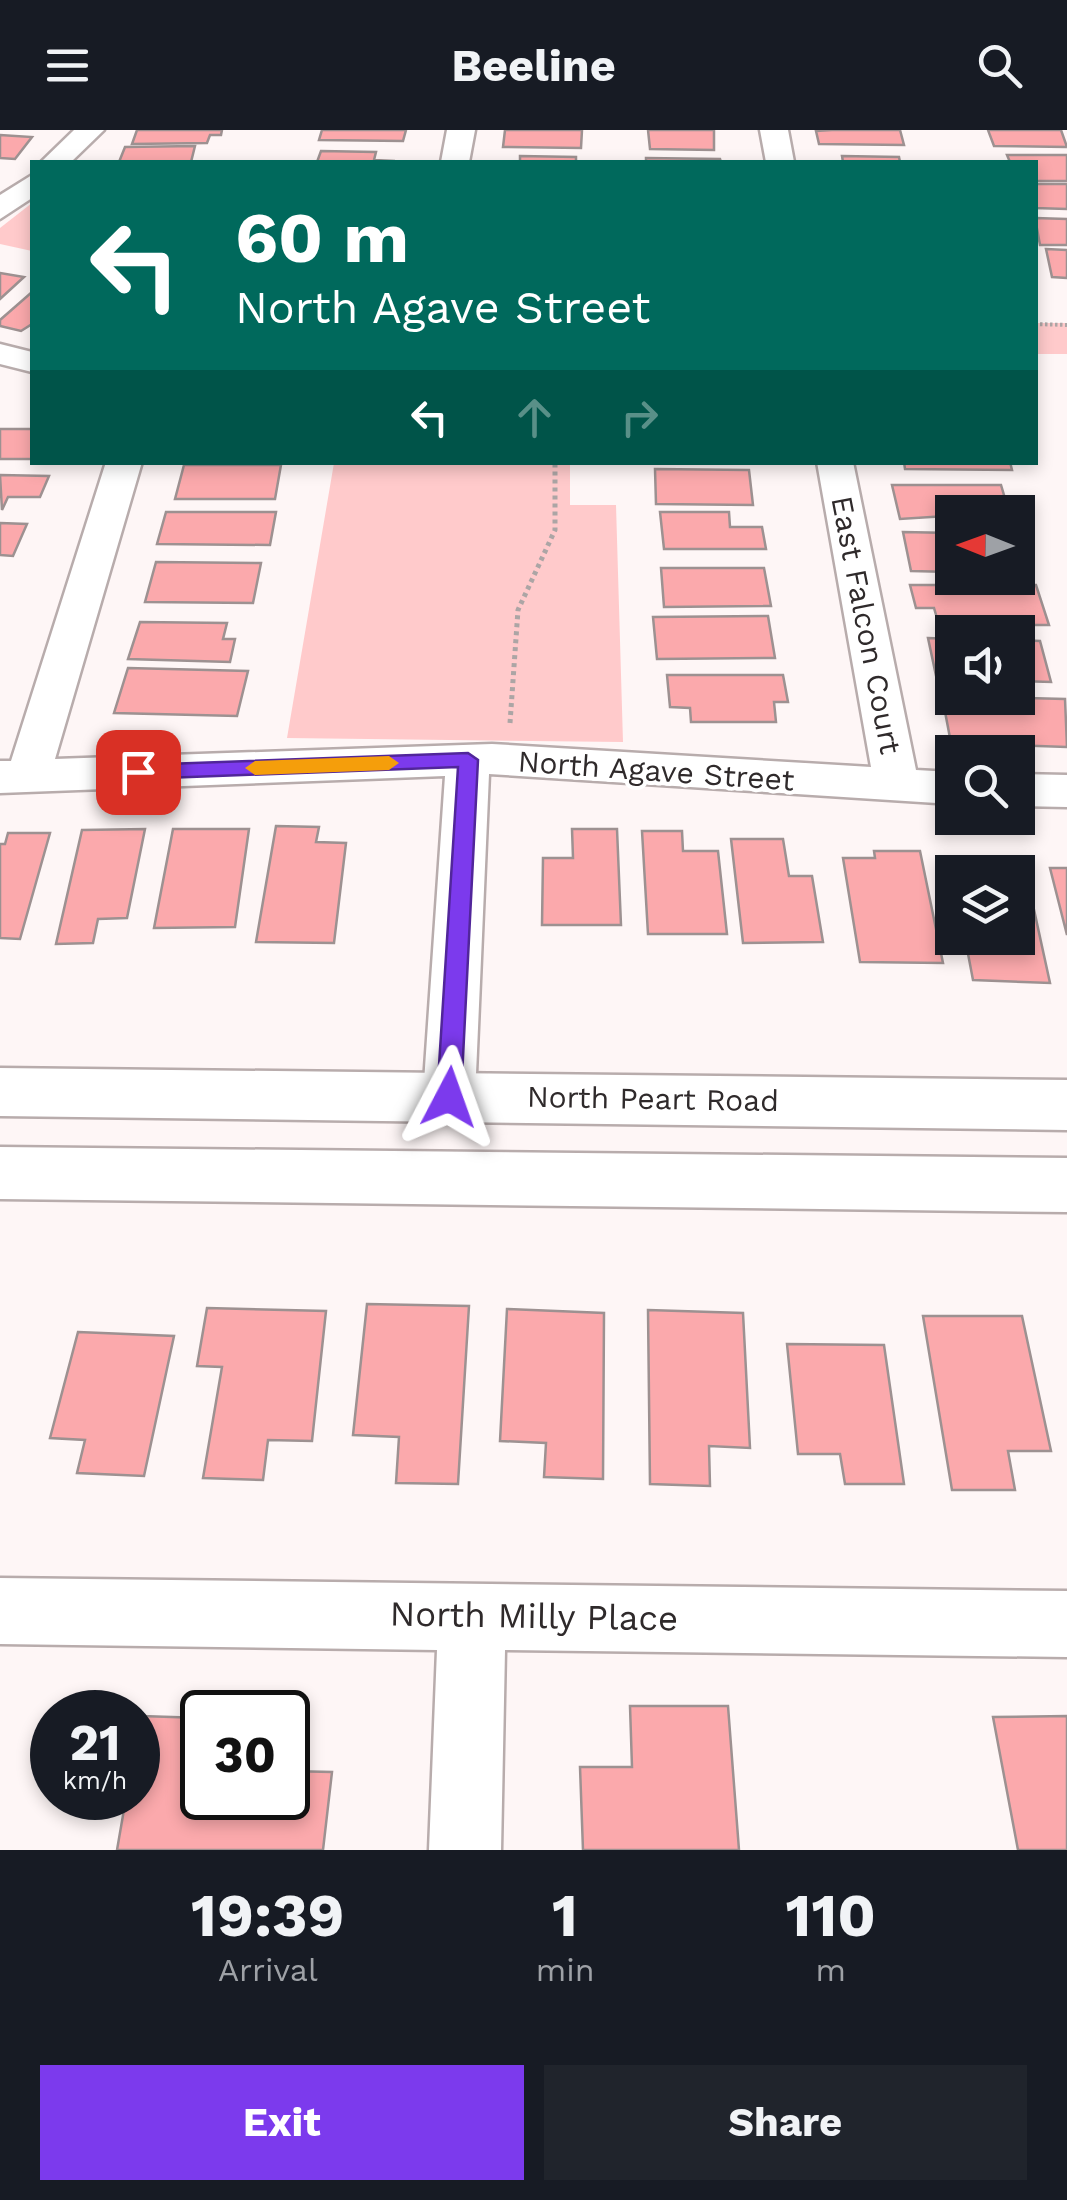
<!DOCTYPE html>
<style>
:root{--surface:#171b24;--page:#20242c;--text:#f1f3f6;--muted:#9ea1a6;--accent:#7c3aed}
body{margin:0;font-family:"Work Sans",sans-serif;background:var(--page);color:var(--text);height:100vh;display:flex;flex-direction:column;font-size:38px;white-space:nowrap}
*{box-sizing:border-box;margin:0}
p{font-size:32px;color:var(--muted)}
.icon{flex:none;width:55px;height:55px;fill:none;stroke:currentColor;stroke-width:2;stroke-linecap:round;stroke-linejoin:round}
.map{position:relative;height:1720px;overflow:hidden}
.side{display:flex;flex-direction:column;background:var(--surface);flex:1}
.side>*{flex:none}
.banner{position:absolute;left:30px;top:30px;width:1008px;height:305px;border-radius:0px;box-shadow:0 5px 15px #0003;background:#00695c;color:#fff;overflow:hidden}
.needle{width:65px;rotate:271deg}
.tools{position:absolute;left:935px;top:365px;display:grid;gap:20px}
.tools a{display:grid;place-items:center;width:100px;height:100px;border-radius:0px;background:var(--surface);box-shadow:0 5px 15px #0003;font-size:50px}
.speed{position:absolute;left:30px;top:1560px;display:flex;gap:20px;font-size:50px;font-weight:700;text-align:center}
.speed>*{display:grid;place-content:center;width:130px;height:130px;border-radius:50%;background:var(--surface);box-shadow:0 5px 15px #0003;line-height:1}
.speed small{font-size:25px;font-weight:400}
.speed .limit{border:5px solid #111;border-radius:15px;background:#fff;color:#111}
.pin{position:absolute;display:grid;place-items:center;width:85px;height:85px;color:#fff;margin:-42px;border-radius:20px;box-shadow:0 5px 15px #0006}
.me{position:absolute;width:110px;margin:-55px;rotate:4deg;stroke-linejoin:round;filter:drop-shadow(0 0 8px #0008)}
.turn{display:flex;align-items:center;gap:35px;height:210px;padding:0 40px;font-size:45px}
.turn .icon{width:130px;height:130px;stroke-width:2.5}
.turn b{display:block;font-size:70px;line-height:85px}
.lanes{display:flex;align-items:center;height:95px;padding:0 40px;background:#0003;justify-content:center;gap:50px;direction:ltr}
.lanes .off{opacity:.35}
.eta{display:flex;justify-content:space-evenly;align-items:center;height:170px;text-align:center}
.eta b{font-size:60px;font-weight:700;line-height:70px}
.primary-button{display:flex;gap:20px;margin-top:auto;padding:20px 40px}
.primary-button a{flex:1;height:115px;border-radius:0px;background:var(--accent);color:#fff;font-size:40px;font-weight:700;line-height:115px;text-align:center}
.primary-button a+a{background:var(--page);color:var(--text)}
header{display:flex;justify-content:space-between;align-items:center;height:130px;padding:0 40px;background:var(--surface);font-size:45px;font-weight:700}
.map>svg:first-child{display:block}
</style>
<header><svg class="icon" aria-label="menu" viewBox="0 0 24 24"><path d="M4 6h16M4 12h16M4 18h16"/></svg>Beeline<svg class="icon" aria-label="search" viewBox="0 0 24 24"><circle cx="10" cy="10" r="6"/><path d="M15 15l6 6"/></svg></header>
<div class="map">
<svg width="1067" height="1720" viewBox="0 0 1067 1720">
<rect width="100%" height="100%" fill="#fef6f6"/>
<g fill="#ffcacb">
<path d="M 32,73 L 32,121 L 0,114 L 0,98 Z"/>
<rect x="1035" y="193" width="32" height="31"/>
<path d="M 334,333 L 570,333 L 570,375 L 616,375 L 623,612 L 287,608 Z"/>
</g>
<g fill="#fba9ac" stroke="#9d9191" stroke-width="2.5">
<path d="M 137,0 L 222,0 L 221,5 L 210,5 L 207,13 L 132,14 Z"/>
<path d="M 322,0 L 406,0 L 403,11 L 319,10 Z"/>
<path d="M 505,0 L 582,0 L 581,18 L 503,17 Z"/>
<path d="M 648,0 L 714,0 L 714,20 L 650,19 Z"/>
<path d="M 832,0 L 900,0 L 904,15 L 819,14 L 816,1 Z"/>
<path d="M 988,0 L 1061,0 L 1067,17 L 994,16 Z"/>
<path d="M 0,5 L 32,7 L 15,29 L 0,28 Z"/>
<path d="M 195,16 L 191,32 L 119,32 L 125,17 Z"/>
<path d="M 321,21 L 376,22 L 374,30 L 395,31 L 317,32 Z"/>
<path d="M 1007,25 L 1067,25 L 1067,51 L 1035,51 L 1035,32 L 1010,32 Z"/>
<path d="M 520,26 L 576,27 L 576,32 L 520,32 Z"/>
<path d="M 842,26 L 899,27 L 900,32 L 843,32 Z"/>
<path d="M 646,28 L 720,29 L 721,32 L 646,32 Z"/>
<path d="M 1035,54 L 1067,54 L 1067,79 L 1035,78 Z"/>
<path d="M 1035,88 L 1067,89 L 1067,115 L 1040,115 Z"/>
<path d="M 1046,119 L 1067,120 L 1067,148 L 1052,147 Z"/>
<path d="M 0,143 L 24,147 L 0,169 Z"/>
<path d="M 32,162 L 32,194 L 21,201 L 0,196 L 0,190 Z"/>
<rect x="0" y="299" width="32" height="30"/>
<path d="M 904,332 L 1010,332 L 1012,340 L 905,339 Z"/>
<path d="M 184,335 L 281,335 L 275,369 L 175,369 Z"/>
<path d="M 655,339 L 749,340 L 753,375 L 656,374 Z"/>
<path d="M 0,345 L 49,346 L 40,367 L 8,367 L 2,380 Z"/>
<path d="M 892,355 L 1001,355 L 1009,382 L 900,389 Z"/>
<path d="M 166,382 L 276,382 L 270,415 L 157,414 Z"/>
<path d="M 660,382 L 729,382 L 730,397 L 762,397 L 766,419 L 664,419 Z"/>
<path d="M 0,393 L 27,394 L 13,426 L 0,425 Z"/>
<path d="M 903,402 L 952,403 L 952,442 L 911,441 Z"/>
<path d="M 156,432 L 261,433 L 253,473 L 145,472 Z"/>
<path d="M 661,438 L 764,438 L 771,476 L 664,477 Z"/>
<path d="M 910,455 L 1036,455 L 1049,495 L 939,495 L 934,478 L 916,478 Z"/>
<path d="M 768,486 L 775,528 L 657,529 L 653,487 Z"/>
<path d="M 140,492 L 227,493 L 223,509 L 235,509 L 230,532 L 128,529 Z"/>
<path d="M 928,508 L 952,509 L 952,555 L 938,555 Z"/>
<path d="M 1018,510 L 1040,511 L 1051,552 L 1018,551 Z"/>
<path d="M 128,538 L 248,541 L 237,586 L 114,583 Z"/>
<path d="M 667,545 L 783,545 L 788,572 L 774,572 L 776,592 L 691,592 L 690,578 L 670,577 Z"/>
<path d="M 942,566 L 1065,569 L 1067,617 L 951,613 Z"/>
<path d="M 276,696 L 319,697 L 316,712 L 346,713 L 334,813 L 256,812 Z"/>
<path d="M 145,699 L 127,788 L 98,789 L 93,813 L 56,814 L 82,700 Z"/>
<path d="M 173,699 L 249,699 L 235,797 L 154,798 Z"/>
<path d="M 572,699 L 617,699 L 621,795 L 542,795 L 543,728 L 573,728 Z"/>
<path d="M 642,701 L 682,701 L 683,721 L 718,721 L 727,804 L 648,804 Z"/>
<path d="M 8,703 L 50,703 L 20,809 L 0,808 L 0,714 L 5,714 Z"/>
<path d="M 731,709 L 783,709 L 789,746 L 812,746 L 823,812 L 743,813 Z"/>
<path d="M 874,721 L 920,721 L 943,833 L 860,832 L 843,728 L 875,728 Z"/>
<path d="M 980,732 L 1024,734 L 1050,853 L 973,850 L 965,808 L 1018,808 L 1018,742 L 982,742 Z"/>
<path d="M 1050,738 L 1067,738 L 1067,805 Z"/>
<path d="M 367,1174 L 469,1176 L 458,1354 L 396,1353 L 399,1307 L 353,1305 Z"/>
<path d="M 207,1178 L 326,1181 L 312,1311 L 268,1310 L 263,1350 L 203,1348 L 222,1237 L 197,1236 Z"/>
<path d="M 507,1179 L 604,1183 L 603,1349 L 544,1347 L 546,1313 L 500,1311 Z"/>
<path d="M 648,1180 L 743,1183 L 750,1318 L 709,1316 L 710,1356 L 650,1354 Z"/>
<path d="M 923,1186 L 1022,1186 L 1051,1321 L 1008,1321 L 1015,1360 L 952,1360 Z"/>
<path d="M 78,1202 L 174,1206 L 144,1346 L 77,1343 L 85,1310 L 50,1308 Z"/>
<path d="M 787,1214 L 884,1215 L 904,1354 L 845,1354 L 840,1324 L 798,1324 Z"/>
<path d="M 630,1576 L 728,1576 L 739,1720 L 583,1720 L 580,1637 L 632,1637 Z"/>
<path d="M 141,1586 L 202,1588 L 202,1668 L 288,1668 L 288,1592 L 296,1592 L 289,1641 L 332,1642 L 323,1720 L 117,1720 L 126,1668 L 138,1668 Z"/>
<path d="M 1067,1586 L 1067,1720 L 1018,1720 L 993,1587 Z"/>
</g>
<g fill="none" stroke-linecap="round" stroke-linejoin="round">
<defs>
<g id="minor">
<path d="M 74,0 L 104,0 L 71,32 L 41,32 Z"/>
<path d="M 447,0 L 475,0 L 469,32 L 441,32 Z"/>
<path d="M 760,0 L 788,0 L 794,32 L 766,32 Z"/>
<path d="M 32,45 L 32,68 L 0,89 L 0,65 Z"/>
<path d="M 0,214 L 32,222 L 32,242 L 0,234 Z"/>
<path d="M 106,332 L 142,332 L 55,629 L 492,614 L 871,637 L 817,332 L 853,332 L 916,640 L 952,642 L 952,674 L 489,644 L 475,967 L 468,983 L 449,989 L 430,983 L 423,967 L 445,646 L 0,663 L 0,631 L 11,631 Z"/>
<path d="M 1018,644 L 1067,645 L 1067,677 L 1018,676 Z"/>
<path d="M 0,1448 L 1067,1461 L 1067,1527 L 505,1520 L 501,1720 L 429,1720 L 437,1520 L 0,1514 Z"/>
</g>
<g id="tertiary">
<path d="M 0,938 L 1067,950 L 1067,1000 L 0,986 Z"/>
<path d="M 0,1017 L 1067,1028 L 1067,1082 L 0,1069 Z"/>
</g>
</defs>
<use href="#minor" stroke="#b8acac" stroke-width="5"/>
<use href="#tertiary" stroke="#b8acac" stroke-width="5"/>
<path stroke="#aca5a5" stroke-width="4" stroke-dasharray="2.5 2.5" stroke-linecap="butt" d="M 1035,194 L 1067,195"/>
<path stroke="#aca5a5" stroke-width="5" stroke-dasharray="4 4" stroke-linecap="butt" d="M 510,593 L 518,480 L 555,400 L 555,332"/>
<use href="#minor" fill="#fff" fill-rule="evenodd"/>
<use href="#tertiary" fill="#fff" fill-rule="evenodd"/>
</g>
<path fill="#7c3aed" stroke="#51269a" stroke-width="2.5" d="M 468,623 L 478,630 L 461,967 L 449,977 L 437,967 L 458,637 L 138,649 L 128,642 L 138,635 Z"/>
<path fill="#f59e0b" d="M 389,626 L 399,633 L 389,640 L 255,645 L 245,638 L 255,631 Z"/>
<g text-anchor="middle" stroke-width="8" stroke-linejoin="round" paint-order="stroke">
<g font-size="30" fill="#2f2a2b" stroke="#fff">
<text transform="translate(866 495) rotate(79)" y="10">East Falcon Court</text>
<text transform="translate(656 641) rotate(4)" y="10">North Agave Street</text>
<text transform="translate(653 969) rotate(1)" y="10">North Peart Road</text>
</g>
<g font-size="35" fill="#2f2a2b" stroke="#fff">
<text transform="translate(534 1486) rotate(1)" y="12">North Milly Place</text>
</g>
</g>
</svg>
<div class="tools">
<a><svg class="needle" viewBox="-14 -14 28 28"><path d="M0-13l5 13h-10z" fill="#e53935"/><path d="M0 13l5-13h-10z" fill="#9ea1a6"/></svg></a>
<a><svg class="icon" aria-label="sound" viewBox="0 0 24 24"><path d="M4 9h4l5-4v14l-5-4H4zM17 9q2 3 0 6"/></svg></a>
<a><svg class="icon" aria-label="search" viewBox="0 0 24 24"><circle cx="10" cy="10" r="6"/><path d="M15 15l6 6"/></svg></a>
<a><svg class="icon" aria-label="layers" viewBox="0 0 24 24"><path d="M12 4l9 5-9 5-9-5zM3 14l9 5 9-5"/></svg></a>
</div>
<div class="speed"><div>21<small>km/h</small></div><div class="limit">30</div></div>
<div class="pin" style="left:138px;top:642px;background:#d93025"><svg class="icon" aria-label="arrive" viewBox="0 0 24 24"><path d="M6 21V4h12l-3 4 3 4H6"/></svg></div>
<svg class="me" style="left:449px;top:967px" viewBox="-20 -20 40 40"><path d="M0-17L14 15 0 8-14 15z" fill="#7c3aed" stroke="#fff" stroke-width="4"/></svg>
<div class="banner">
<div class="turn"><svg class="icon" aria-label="left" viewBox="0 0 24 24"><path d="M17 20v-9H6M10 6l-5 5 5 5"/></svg><div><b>60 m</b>North Agave Street</div></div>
<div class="lanes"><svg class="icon" aria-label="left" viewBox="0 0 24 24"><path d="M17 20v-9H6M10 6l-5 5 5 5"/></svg><svg class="icon off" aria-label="ahead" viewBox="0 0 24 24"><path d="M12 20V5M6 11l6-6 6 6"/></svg><svg class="icon off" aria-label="right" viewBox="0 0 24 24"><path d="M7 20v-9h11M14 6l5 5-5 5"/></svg></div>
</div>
</div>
<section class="side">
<div class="eta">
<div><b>19:39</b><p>Arrival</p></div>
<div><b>1</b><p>min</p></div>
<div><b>110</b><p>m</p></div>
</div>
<div class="primary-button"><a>Exit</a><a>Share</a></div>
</section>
